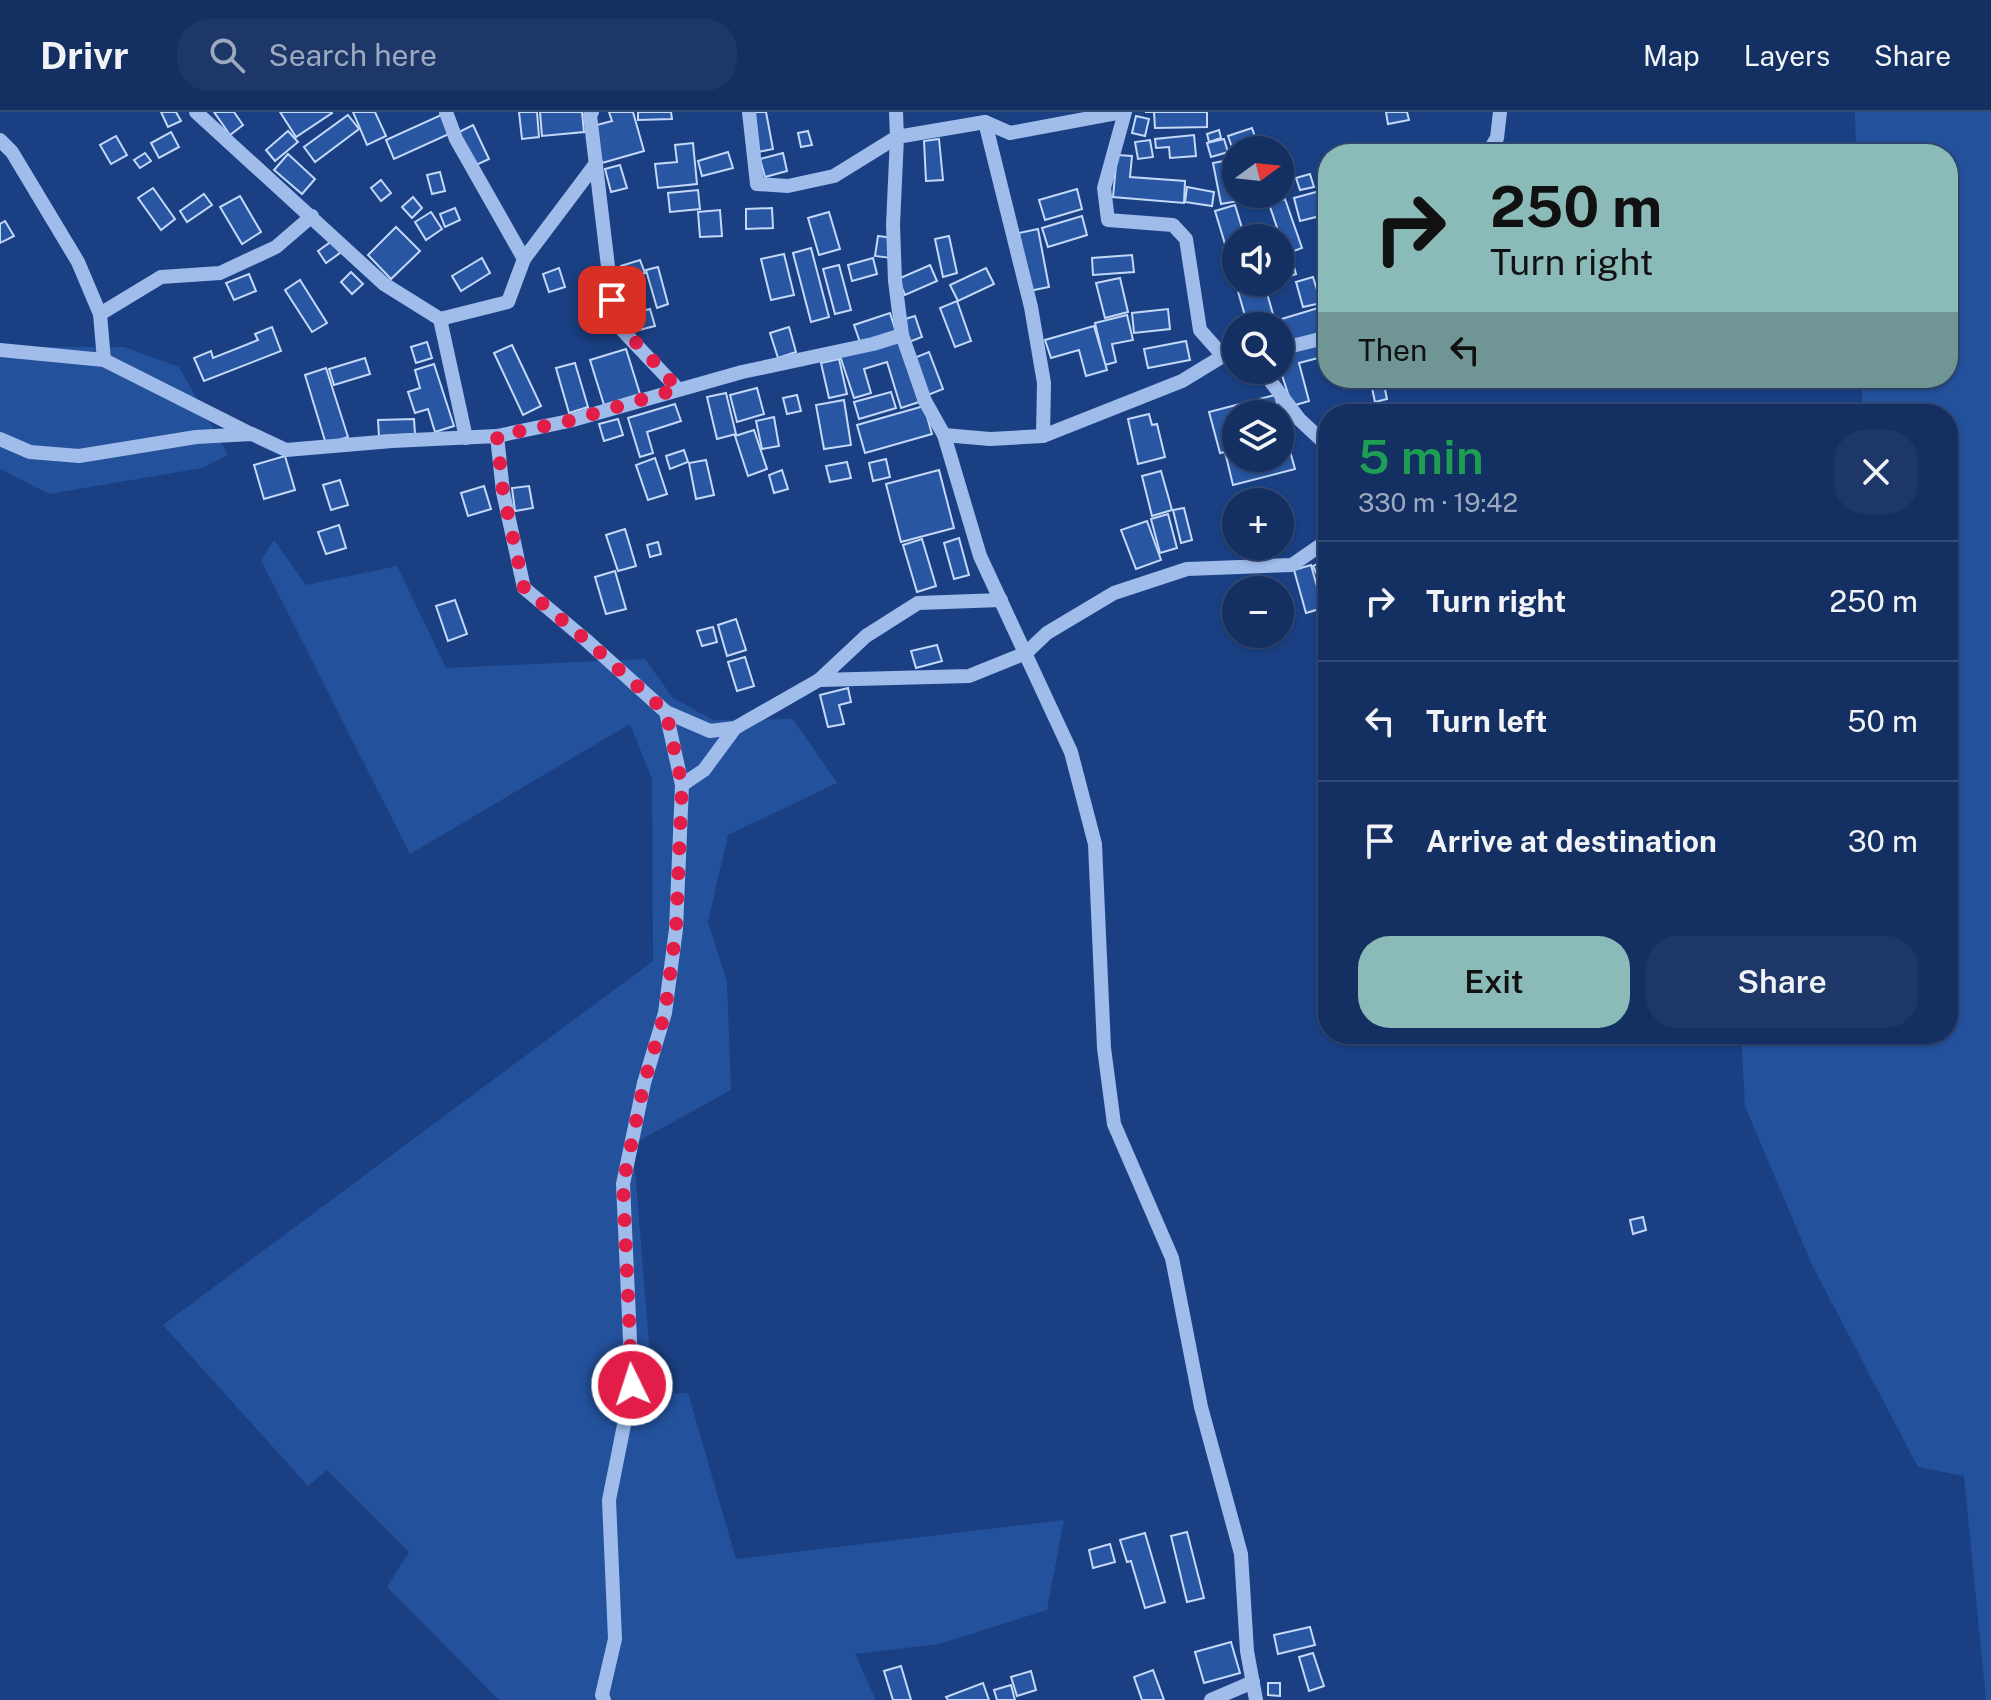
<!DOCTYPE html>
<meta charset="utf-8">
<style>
:root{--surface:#143062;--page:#1d3868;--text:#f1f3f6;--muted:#9da9be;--line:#334b77;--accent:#8bbbb9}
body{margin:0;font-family:"Public Sans",sans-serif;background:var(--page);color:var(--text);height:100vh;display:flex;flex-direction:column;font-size:30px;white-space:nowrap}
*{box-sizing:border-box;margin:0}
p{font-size:26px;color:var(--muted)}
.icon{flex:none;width:44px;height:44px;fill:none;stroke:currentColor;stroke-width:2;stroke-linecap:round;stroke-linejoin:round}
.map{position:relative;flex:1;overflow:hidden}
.drawer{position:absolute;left:1318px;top:292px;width:640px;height:640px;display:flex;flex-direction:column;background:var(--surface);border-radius:32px;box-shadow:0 2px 6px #0004,0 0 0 2px var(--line)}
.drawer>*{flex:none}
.top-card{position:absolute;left:1318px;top:32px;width:640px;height:244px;border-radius:32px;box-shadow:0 2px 6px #0004,0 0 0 2px var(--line);background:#8bbbb9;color:#111;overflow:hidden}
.needle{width:52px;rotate:75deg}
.tools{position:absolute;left:1222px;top:24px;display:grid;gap:16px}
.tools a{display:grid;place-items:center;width:72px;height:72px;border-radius:50%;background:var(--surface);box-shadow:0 2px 6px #0004,0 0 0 2px var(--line);font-size:40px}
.pin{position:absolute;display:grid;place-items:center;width:68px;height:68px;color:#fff;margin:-34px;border-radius:16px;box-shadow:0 4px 12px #0006}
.me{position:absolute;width:88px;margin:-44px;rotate:356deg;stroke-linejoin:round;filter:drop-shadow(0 0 6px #0008)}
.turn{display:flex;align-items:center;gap:28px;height:168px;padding:0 40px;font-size:36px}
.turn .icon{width:104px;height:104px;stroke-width:2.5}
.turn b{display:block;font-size:56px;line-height:68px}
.then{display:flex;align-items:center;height:76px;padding:0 40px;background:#0003;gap:16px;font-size:30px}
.round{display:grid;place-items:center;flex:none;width:84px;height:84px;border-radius:32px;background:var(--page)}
.headline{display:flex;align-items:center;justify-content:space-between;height:136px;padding:0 40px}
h1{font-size:48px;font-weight:600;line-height:60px;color:#1e9e55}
.cta{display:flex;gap:16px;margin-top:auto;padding:16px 40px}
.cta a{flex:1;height:92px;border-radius:32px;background:var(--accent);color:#111;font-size:32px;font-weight:600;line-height:92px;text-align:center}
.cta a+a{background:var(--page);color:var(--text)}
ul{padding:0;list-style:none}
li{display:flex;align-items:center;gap:24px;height:120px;padding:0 40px;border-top:2px solid var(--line)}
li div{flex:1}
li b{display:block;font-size:30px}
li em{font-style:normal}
header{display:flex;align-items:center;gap:48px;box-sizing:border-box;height:112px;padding:0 40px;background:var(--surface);border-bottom:2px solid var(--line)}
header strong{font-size:38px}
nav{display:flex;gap:44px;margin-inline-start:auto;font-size:28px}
.search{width:560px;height:72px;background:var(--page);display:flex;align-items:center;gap:20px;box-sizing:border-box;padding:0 28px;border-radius:32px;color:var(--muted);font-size:30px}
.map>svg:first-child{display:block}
</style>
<header>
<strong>Drivr</strong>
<div class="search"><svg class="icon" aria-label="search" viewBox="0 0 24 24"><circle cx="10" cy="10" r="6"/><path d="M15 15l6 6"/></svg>Search here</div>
<nav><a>Map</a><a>Layers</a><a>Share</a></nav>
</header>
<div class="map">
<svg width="1991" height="1588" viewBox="0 0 1991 1588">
<rect width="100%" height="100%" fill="#1a4083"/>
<g fill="#23519c">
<path d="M 1855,0 L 1991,0 L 1991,1588 L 1986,1588 L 1964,1364 L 1918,1355 L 1812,1153 L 1745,994 L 1741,922 L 1948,922 L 1948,302 L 1862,302 L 1862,266 L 1948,266 L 1948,42 L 1856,42 Z"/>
<path d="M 0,235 L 124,235 L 179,255 L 228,343 L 202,356 L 49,382 L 0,357 Z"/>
<path d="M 274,428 L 306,473 L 397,454 L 446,556 L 645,547 L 673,586 L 713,608 L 793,607 L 837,671 L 728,723 L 708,810 L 727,870 L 731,978 L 633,1032 L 653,1282 L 688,1281 L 736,1447 L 1064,1408 L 1047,1498 L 939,1532 L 855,1542 L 876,1588 L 499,1588 L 387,1475 L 409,1440 L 327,1358 L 308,1374 L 163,1213 L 653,849 L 652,667 L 630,612 L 410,742 L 261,448 Z"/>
</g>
<g fill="#2856a2" stroke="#c4d8f8" stroke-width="2">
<path d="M 161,0 L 176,0 L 181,9 L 168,15 Z"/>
<path d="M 214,0 L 234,0 L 243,13 L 230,23 Z"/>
<path d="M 280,0 L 331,0 L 332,1 L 296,25 Z"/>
<path d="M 353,0 L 375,0 L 386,24 L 367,33 Z"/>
<path d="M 519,0 L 537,0 L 539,25 L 522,27 Z"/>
<path d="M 540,0 L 582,0 L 584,20 L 542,24 Z"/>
<path d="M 609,0 L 633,0 L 644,39 L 602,51 L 593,14 L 612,9 Z"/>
<path d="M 638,0 L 671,0 L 672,7 L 638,8 Z"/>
<path d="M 751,0 L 766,0 L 773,37 L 758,40 Z"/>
<path d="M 1145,0 L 1207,0 L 1207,15 L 1155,16 L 1154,0 Z"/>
<path d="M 1386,0 L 1407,0 L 1409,8 L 1388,12 Z"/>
<path d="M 348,3 L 359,17 L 315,50 L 304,35 Z"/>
<path d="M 441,3 L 449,22 L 394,47 L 386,28 Z"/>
<path d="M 1136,4 L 1149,7 L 1145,24 L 1132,21 Z"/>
<path d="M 473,13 L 489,47 L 474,54 L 459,20 Z"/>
<path d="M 1252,16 L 1259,36 L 1236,38 L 1235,44 L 1228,24 Z"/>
<path d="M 1219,18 L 1221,26 L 1209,30 L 1207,22 Z"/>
<path d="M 288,19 L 298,30 L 275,49 L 266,38 Z"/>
<path d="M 808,19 L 812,33 L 801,35 L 798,21 Z"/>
<path d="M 171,20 L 179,35 L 159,46 L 151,31 Z"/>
<path d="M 1194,23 L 1196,44 L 1170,46 L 1169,35 L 1156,36 L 1155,27 Z"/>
<path d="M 116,24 L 127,43 L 111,52 L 100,33 Z"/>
<path d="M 939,27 L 943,68 L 926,69 L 924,29 Z"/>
<path d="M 1224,27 L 1228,40 L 1211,45 L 1207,31 Z"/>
<path d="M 1150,28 L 1153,45 L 1138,47 L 1135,30 Z"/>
<path d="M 693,31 L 697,72 L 658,76 L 655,52 L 677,50 L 675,33 Z"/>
<path d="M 728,40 L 733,56 L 702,64 L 698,49 Z"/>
<path d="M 145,41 L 151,49 L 140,56 L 134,48 Z"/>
<path d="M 783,41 L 787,59 L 765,65 L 760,47 Z"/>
<path d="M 288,42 L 315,67 L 302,82 L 274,58 Z"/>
<path d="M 1117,43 L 1132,44 L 1130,65 L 1185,69 L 1184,91 L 1113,85 Z"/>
<path d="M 1229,48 L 1238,89 L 1221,92 L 1213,51 Z"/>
<path d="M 620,53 L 627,76 L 611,80 L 605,57 Z"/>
<path d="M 440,60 L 445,79 L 432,82 L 427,63 Z"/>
<path d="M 1310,62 L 1314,75 L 1300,78 L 1296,66 Z"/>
<path d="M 381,68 L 391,81 L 381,89 L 371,76 Z"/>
<path d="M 1187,75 L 1214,80 L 1212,94 L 1185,90 Z"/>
<path d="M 153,76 L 175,107 L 161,118 L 138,86 Z"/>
<path d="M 1077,77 L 1082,97 L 1045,108 L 1039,88 Z"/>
<path d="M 1327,77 L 1328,102 L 1300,109 L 1294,86 Z"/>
<path d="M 698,78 L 700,97 L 670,100 L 668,81 Z"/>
<path d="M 204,82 L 212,93 L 187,110 L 180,99 Z"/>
<path d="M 240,84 L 261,120 L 242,132 L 220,95 Z"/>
<path d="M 413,85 L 422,96 L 412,106 L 402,95 Z"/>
<path d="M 1285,87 L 1302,136 L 1286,142 L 1269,92 Z"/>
<path d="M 1235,93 L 1245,126 L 1236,126 L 1236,154 L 1232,155 L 1215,99 Z"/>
<path d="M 455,96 L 460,108 L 445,115 L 440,102 Z"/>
<path d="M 772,96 L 773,116 L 746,117 L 746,97 Z"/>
<path d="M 720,98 L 722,124 L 700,125 L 698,100 Z"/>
<path d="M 431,100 L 442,117 L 426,128 L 415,110 Z"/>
<path d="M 829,100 L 840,137 L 819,143 L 808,106 Z"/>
<path d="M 1082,104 L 1087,123 L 1048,135 L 1042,116 Z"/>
<path d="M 5,109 L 14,124 L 0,131 L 0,112 Z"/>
<path d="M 396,115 L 420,139 L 391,167 L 368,143 Z"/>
<path d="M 1038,117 L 1049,175 L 1029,179 L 1019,121 Z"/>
<path d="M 878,124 L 894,126 L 891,146 L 875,144 Z"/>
<path d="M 949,124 L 957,161 L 943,165 L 935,127 Z"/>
<path d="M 332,129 L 340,141 L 326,151 L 318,139 Z"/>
<path d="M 811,136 L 829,205 L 811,210 L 793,141 Z"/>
<path d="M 784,142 L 794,183 L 771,188 L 761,147 Z"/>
<path d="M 1132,143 L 1134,160 L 1093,163 L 1092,146 Z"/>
<path d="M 1291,143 L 1296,162 L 1280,167 L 1280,147 Z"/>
<path d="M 482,146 L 490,161 L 461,179 L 452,164 Z"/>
<path d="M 873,146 L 877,162 L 852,169 L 848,153 Z"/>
<path d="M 640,148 L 645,161 L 625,167 L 621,154 Z"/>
<path d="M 839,153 L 851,198 L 835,202 L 823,157 Z"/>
<path d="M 930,153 L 937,169 L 905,183 L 898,167 Z"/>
<path d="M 658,155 L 668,192 L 657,196 L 646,158 Z"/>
<path d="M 559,156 L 565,175 L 549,180 L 543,162 Z"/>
<path d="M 986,156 L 994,172 L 958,189 L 950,173 Z"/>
<path d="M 351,160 L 363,172 L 352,182 L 341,170 Z"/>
<path d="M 249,162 L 256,179 L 234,188 L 226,171 Z"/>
<path d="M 1313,165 L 1321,191 L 1303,195 L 1296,170 Z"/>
<path d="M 1120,166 L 1128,200 L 1105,206 L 1096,171 Z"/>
<path d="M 300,168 L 327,211 L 312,220 L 285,178 Z"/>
<path d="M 1238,170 L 1269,170 L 1264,171 L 1275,209 L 1318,196 L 1326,222 L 1280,236 L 1280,214 L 1248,214 L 1237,176 L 1240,175 Z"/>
<path d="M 638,174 L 642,192 L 623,197 L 618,178 Z"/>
<path d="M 957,189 L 971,229 L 955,235 L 940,196 Z"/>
<path d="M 650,197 L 655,214 L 631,220 L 627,203 Z"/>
<path d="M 1168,197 L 1170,217 L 1134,221 L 1132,201 Z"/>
<path d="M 890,201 L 896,220 L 861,233 L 854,213 Z"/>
<path d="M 1127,203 L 1133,228 L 1112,232 L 1116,250 L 1105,253 L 1095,211 Z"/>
<path d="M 915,204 L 922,225 L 909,230 L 902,208 Z"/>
<path d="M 1094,214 L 1107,258 L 1086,264 L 1079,238 L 1051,246 L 1045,228 Z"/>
<path d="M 272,215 L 281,239 L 204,269 L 194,246 L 211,239 L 213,246 L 258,228 L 255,222 Z"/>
<path d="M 789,215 L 796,240 L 778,246 L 770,221 Z"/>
<path d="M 898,226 L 919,290 L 901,296 L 887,250 L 864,257 L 871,281 L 854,286 L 840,244 Z"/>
<path d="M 1186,229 L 1190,248 L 1148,256 L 1144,237 Z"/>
<path d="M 427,230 L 432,246 L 416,251 L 411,235 Z"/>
<path d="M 1317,230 L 1322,245 L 1299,251 L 1309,289 L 1292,294 L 1280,257 L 1280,241 Z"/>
<path d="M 512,233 L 541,294 L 523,303 L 494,241 Z"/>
<path d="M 626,237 L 640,282 L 604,293 L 590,248 Z"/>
<path d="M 929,240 L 943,277 L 928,283 L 914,246 Z"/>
<path d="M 365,246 L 370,262 L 334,273 L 329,257 Z"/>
<path d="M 839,247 L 847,282 L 829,286 L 821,251 Z"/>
<path d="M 575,251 L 588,295 L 569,301 L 556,256 Z"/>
<path d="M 434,252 L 454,314 L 435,320 L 428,297 L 415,301 L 408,280 L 420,276 L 415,258 Z"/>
<path d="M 326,256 L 348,325 L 326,332 L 305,263 Z"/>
<path d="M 1384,273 L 1387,287 L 1375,290 L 1372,276 Z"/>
<path d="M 757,276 L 764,302 L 737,310 L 730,283 Z"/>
<path d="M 891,280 L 896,296 L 859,307 L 854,290 Z"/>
<path d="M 726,281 L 736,322 L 717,327 L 707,285 Z"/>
<path d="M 797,283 L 801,299 L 787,302 L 783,286 Z"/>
<path d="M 1275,283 L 1280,302 L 1236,302 L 1236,346 L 1249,346 L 1251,352 L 1280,346 L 1280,303 L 1295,357 L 1233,373 L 1225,340 L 1220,341 L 1209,300 Z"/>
<path d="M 844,288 L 851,333 L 824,337 L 816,293 Z"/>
<path d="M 675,292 L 681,309 L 647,320 L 653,341 L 640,345 L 628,306 Z"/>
<path d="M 924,294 L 932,322 L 865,341 L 857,313 Z"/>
<path d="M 1149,302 L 1152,313 L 1157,312 L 1165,345 L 1138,352 L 1128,307 Z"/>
<path d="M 774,305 L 779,334 L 762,337 L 756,309 Z"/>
<path d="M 414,307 L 415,322 L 379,324 L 378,308 Z"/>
<path d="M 618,307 L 623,323 L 604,329 L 599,312 Z"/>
<path d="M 754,318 L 767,357 L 748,364 L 735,324 Z"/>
<path d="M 684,338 L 688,350 L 670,357 L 666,344 Z"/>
<path d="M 285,344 L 295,378 L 264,387 L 254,353 Z"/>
<path d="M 655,346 L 667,382 L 648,388 L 636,353 Z"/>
<path d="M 886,347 L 890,365 L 873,369 L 869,351 Z"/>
<path d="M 706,348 L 714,383 L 696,387 L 689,351 Z"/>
<path d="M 847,350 L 851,366 L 830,370 L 826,354 Z"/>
<path d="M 782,358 L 788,377 L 774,381 L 769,363 Z"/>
<path d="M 939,358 L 954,416 L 901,430 L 886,372 Z"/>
<path d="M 1161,359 L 1172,398 L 1152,404 L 1142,364 Z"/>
<path d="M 340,368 L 348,393 L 331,398 L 323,373 Z"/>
<path d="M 484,374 L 491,397 L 468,404 L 461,381 Z"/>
<path d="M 529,374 L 533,396 L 515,399 L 512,376 Z"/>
<path d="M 1184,396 L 1192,428 L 1181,431 L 1173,398 Z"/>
<path d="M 1168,402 L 1177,436 L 1160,441 L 1151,407 Z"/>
<path d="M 1147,409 L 1161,448 L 1136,457 L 1121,418 Z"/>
<path d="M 339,413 L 346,436 L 326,442 L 318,420 Z"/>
<path d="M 625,417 L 636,454 L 618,459 L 606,423 Z"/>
<path d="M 959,426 L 969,463 L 954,467 L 944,431 Z"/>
<path d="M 922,427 L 936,474 L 917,480 L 903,433 Z"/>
<path d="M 658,430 L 661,442 L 650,445 L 647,433 Z"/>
<path d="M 1328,447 L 1328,471 L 1322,474 L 1313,454 Z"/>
<path d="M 1311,453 L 1323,496 L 1306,501 L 1294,458 Z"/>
<path d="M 615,459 L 626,497 L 606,502 L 595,465 Z"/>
<path d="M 455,488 L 467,522 L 448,529 L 436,494 Z"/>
<path d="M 736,507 L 746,538 L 727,544 L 718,513 Z"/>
<path d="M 713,515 L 717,530 L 702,534 L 697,519 Z"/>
<path d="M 937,533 L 942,549 L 916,556 L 911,539 Z"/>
<path d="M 745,545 L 754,574 L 737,579 L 728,550 Z"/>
<path d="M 848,576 L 851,590 L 839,593 L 844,612 L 828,615 L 820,583 Z"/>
<path d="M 1643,1105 L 1646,1118 L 1633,1122 L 1630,1108 Z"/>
<path d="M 1187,1420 L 1204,1486 L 1187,1490 L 1171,1424 Z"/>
<path d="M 1145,1421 L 1165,1490 L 1145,1496 L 1131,1449 L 1127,1450 L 1120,1428 Z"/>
<path d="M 1110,1432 L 1115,1450 L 1093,1456 L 1089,1438 Z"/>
<path d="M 1310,1515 L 1315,1533 L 1278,1542 L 1274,1523 Z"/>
<path d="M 1231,1530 L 1240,1561 L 1204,1571 L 1195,1540 Z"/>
<path d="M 1313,1541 L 1324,1574 L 1309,1579 L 1299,1545 Z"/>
<path d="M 901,1554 L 911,1588 L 893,1588 L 884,1559 Z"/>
<path d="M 1153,1558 L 1164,1588 L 1142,1588 L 1134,1565 Z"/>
<path d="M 1031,1559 L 1036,1578 L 1017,1584 L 1011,1565 Z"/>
<path d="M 983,1571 L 989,1588 L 948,1588 L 946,1585 Z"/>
<path d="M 1268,1571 L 1280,1571 L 1280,1584 L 1268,1583 Z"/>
<path d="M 1011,1573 L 1015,1588 L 997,1588 L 994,1578 Z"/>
</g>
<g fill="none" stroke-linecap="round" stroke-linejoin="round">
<g stroke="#9fbceb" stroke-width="14">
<path d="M 196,0 L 384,172 L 440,207 L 466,326"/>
<path d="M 592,0 L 590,3 L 612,188 L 623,219 L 678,277"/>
<path d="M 749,0 L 757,72 L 788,74 L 834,64 L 897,25 L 896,0"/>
<path d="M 1122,0 L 1010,21 L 985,10 L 897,25 L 893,113 L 895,169 L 902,223 L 925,289 L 944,323 L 980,444 L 1071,640 L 1095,732 L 1104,936 L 1114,1012 L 1172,1146 L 1201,1295 L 1241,1442 L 1247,1539 L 1256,1588"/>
<path d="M 1125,0 L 1104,76 L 1108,108 L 1173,113 L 1186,127 L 1200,218 L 1223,244"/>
<path d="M 985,10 L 1031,195 L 1044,271 L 1043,324"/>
<path d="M 0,28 L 12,40 L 78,150 L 100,202 L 104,248"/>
<path d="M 1487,42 L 1497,26 L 1500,0"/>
<path d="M 524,147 L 594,54"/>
<path d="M 100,202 L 161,165 L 220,161 L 276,135 L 312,104"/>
<path d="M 440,207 L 508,190 L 524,147 L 456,27 L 446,0"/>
<path d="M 1280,237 L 1328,225"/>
<path d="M 0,238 L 104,248 L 251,322"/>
<path d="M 1262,258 L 1300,308 L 1328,334"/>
<path d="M 944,323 L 990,327 L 1043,324 L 1182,269 L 1223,244 L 1236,245"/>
<path d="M 497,324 L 569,309 L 742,260 L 873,232 L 902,223"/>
<path d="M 0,327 L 30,340 L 79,344 L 196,325 L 252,322 L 286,338 L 392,329 L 497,324 L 503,380 L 524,476 L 586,528 L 666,600 L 682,673 L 676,817 L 665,901 L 644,971 L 623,1072 L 632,1273 L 609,1388 L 615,1527 L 602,1583 L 604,1588"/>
<path d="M 819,568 L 969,564 L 1026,541 L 1047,521 L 1114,481 L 1187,457 L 1292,453 L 1328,428"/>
<path d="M 666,600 L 710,619 L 735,616 L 819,568 L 866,524 L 918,491 L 1001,488"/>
<path d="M 682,673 L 704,658 L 735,616"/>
<path d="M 1211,1588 L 1253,1570"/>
</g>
</g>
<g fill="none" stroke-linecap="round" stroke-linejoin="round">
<path stroke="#e11d48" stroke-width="14" stroke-dasharray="0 25.2" d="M 612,188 L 623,219 L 641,235 L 678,277 L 569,309 L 497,324 L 503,380 L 524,476 L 586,528 L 666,600 L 682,673 L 676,817 L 665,901 L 644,971 L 623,1072 L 632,1273"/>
</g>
</svg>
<div class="tools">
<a><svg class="needle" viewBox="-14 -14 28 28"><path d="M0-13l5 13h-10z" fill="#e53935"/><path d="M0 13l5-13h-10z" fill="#9da9be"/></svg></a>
<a><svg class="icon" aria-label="sound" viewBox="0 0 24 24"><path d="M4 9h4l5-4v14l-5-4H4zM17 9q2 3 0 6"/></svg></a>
<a><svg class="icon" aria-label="search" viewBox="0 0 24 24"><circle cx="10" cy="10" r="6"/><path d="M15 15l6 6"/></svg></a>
<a><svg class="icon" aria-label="layers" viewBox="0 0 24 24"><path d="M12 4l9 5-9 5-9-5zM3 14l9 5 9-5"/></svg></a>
<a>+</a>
<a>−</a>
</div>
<div class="pin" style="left:612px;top:188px;background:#d93025"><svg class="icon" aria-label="arrive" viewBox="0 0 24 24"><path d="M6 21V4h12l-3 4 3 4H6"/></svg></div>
<svg class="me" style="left:632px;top:1273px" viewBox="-20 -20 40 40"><circle r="17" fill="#e11d48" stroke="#fff" stroke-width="3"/><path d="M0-11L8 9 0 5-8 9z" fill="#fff"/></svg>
<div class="top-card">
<div class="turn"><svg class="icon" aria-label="right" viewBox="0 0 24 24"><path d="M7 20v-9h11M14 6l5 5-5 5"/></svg><div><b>250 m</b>Turn right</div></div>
<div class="then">Then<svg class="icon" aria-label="left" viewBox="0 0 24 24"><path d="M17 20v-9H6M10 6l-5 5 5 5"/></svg></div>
</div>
<section class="drawer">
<div class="headline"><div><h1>5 min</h1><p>330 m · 19:42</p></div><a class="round"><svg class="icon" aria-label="close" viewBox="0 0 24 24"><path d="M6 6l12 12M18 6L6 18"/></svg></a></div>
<ul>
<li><svg class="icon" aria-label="right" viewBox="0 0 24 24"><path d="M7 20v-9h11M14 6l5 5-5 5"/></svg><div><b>Turn right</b></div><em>250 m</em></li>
<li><svg class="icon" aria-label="left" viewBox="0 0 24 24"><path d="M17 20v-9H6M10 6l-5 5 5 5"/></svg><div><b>Turn left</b></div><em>50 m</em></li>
<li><svg class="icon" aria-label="arrive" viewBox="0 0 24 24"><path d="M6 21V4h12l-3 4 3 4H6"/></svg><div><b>Arrive at destination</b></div><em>30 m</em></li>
</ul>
<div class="cta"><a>Exit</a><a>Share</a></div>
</section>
</div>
